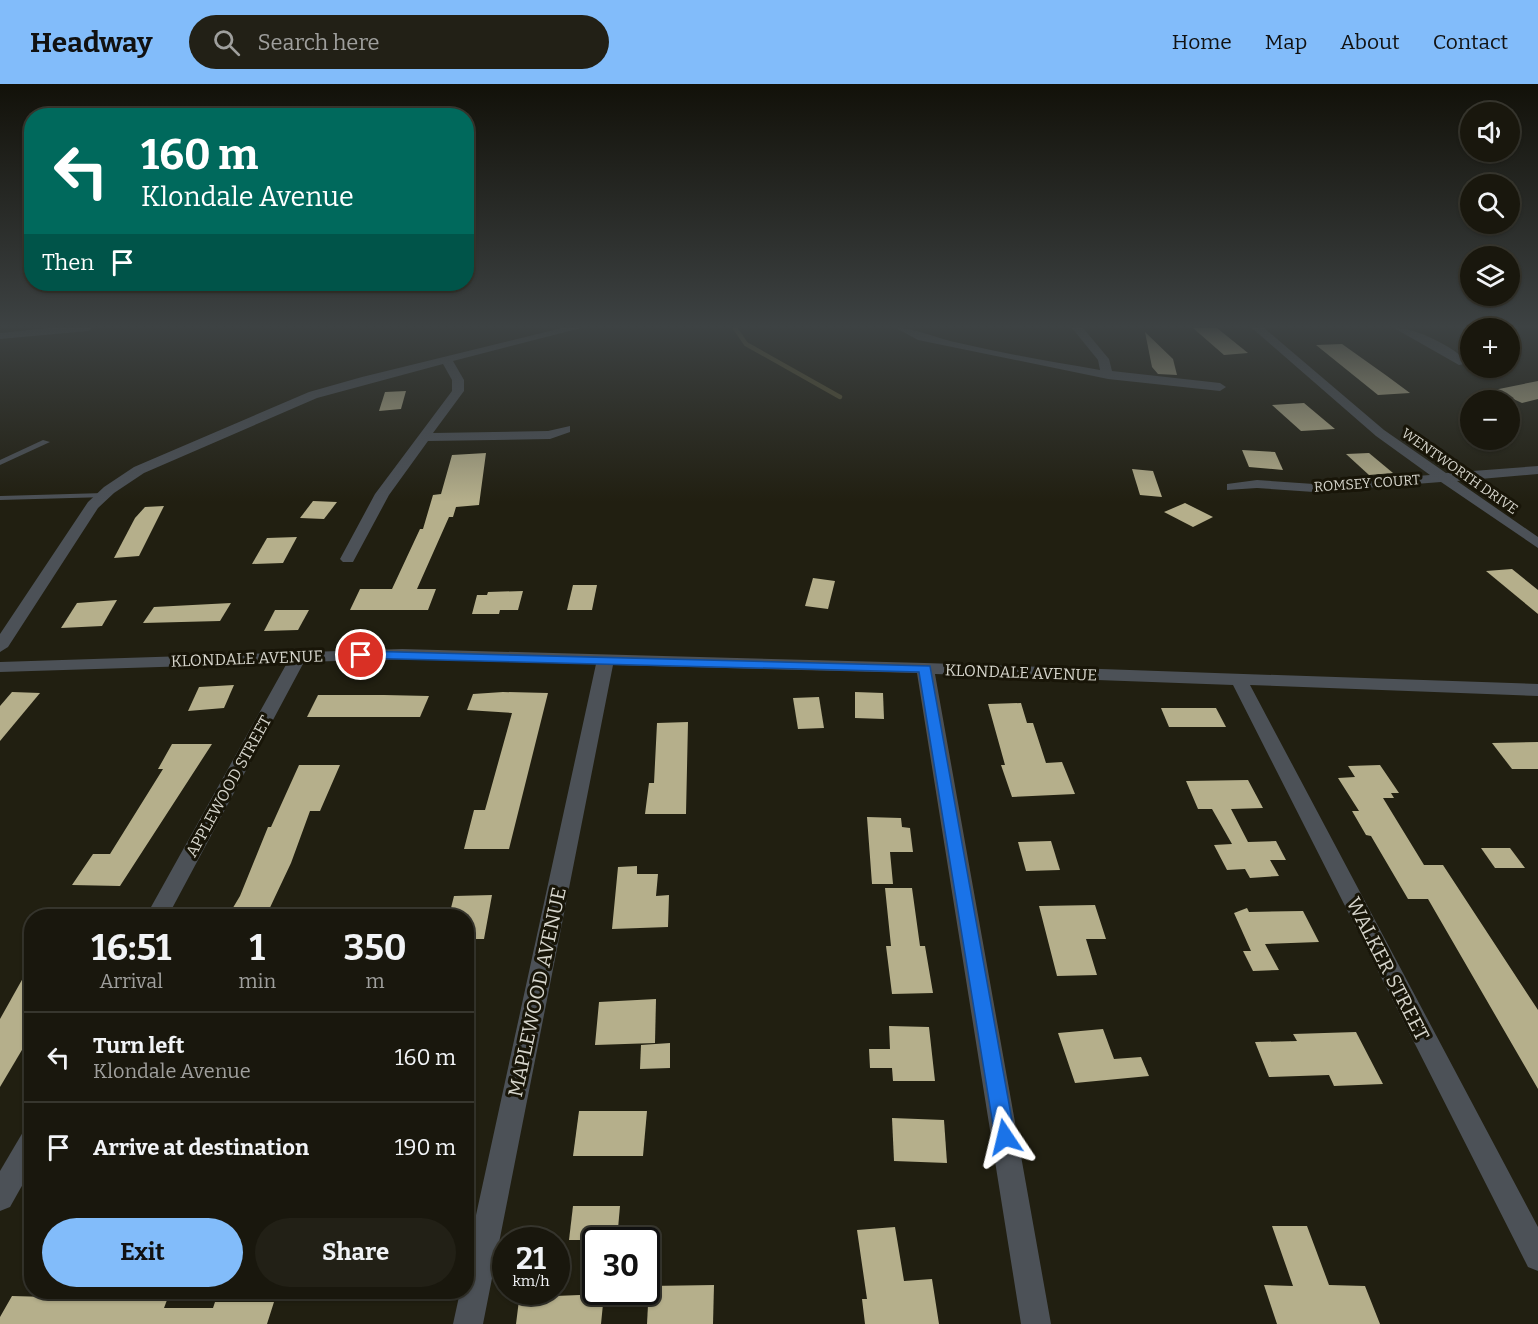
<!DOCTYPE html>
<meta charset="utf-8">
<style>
:root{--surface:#19170d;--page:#222016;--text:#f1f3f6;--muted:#9f9f9d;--line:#37362e;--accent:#82bcfa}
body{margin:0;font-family:Bitter,serif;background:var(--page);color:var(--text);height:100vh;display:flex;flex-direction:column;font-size:22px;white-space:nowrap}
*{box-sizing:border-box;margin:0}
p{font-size:20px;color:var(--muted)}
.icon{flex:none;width:33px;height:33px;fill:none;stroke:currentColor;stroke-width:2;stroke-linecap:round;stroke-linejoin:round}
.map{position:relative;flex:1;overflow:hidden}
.drawer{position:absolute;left:24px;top:825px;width:450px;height:390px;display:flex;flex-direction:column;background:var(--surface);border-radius:24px;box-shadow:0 2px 4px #0004,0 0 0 2px var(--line)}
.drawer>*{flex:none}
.top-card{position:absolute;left:24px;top:24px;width:450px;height:183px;border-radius:24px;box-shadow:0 2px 4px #0004,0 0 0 2px var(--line);background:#00695c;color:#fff;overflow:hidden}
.fabs{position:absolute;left:1460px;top:18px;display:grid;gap:12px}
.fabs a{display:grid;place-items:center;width:60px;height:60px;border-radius:50%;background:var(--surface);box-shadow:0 2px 4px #0004,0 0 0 2px var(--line);font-size:30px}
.speed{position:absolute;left:492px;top:1143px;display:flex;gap:12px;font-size:30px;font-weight:700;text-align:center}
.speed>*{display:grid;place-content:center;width:78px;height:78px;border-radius:50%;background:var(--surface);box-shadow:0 2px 4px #0004,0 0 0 2px var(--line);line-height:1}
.speed small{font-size:15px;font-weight:400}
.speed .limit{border:3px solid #111;border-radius:9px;background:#fff;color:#111}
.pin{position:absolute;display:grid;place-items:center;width:51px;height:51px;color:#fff;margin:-26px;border:3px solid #fff;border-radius:50%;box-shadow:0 2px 6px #0007}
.me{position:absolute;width:66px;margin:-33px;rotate:350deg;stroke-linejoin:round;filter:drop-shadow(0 0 4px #0008)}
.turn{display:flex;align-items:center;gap:21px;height:126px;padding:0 18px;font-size:27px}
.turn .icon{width:78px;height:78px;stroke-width:2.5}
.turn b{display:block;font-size:42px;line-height:51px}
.then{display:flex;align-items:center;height:57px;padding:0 18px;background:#0003;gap:12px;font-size:22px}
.eta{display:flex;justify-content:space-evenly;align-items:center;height:102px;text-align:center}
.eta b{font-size:36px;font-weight:700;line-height:42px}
.cta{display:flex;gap:12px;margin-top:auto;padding:12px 18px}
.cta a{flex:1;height:69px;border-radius:36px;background:var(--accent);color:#111;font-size:24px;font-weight:700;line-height:69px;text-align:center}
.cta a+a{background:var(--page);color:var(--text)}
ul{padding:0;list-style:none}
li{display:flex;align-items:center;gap:18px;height:90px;padding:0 18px;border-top:2px solid var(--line)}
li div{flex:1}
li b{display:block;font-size:22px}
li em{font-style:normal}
header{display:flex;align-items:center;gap:36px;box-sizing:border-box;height:84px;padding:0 30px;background:var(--accent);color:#111}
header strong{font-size:28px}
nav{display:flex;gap:33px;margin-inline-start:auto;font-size:21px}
.search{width:420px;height:54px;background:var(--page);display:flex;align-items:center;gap:15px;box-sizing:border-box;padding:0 21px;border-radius:33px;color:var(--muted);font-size:22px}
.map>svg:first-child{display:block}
</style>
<header>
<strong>Headway</strong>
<div class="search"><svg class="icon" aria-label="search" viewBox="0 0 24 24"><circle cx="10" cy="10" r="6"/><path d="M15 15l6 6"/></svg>Search here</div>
<nav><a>Home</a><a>Map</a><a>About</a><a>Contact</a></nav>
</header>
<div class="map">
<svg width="1538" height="1240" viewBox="0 0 1538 1240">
<rect width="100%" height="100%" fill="#211f11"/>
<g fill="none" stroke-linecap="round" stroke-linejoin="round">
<path stroke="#575231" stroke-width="4.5" d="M 735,244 L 746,260 L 840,313"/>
</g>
<g fill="#b5af8b">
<path d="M 1193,244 L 1217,244 L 1248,269 L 1224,271 Z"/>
<path d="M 1145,248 L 1173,275 L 1177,291 L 1158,290 L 1152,283 Z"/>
<path d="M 1342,260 L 1387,292 L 1410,309 L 1378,311 L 1316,261 Z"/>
<path d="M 1538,297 L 1538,315 L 1522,319 L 1494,306 Z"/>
<path d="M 406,307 L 401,325 L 379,327 L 385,308 Z"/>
<path d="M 1304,319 L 1335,345 L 1301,347 L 1272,321 Z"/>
<path d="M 1242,366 L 1275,368 L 1283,386 L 1249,383 Z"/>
<path d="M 486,369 L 479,421 L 456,423 L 453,433 L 449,433 L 417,505 L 436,505 L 428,526 L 350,526 L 360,505 L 392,505 L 420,445 L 423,445 L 433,411 L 441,410 L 452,371 Z"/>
<path d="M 1369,369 L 1393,389 L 1369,391 L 1346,370 Z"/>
<path d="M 1132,385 L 1153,387 L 1162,413 L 1140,411 Z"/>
<path d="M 313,417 L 337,418 L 324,435 L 300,434 Z"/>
<path d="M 1185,419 L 1213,433 L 1193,443 L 1164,428 Z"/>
<path d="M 164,422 L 139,472 L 114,474 L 135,434 L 145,423 Z"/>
<path d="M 297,453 L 283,479 L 252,480 L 267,454 Z"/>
<path d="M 1512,485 L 1538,506 L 1538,530 L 1486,487 Z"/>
<path d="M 813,494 L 835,497 L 828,525 L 805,522 Z"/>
<path d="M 573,501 L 597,501 L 592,526 L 567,526 Z"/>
<path d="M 523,507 L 518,526 L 500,526 L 499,530 L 472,530 L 477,511 L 487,511 L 488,508 Z"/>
<path d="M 117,516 L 102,542 L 61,544 L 77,519 Z"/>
<path d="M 231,519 L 220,537 L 143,539 L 154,523 Z"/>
<path d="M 275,526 L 309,526 L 298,546 L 264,547 Z"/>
<path d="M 234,601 L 224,624 L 188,627 L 199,603 Z"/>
<path d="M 12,608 L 40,609 L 0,657 L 0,622 Z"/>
<path d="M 503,608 L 548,609 L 509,765 L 464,765 L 474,726 L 485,726 L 512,629 L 467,626 L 473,610 Z"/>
<path d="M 855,608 L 883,609 L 884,635 L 855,634 Z"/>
<path d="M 318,611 L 384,611 L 429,612 L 420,633 L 307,633 Z"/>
<path d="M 819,613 L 824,644 L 798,645 L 793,614 Z"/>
<path d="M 1021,619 L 1027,639 L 1033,639 L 1046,679 L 1062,678 L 1075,710 L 1012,713 L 1001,681 L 1005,681 L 988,620 Z"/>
<path d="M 1161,624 L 1216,624 L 1226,643 L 1169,643 Z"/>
<path d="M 688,638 L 686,730 L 645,730 L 649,699 L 654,699 L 657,639 Z"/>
<path d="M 1538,658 L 1538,685 L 1512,685 L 1492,659 Z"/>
<path d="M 172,660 L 212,660 L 120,802 L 72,801 L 93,770 L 110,770 L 163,685 L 158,685 Z"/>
<path d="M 299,681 L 340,681 L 320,727 L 310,727 L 291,779 L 266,832 L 228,832 L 240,812 L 268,743 L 271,743 Z"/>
<path d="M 1380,681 L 1399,709 L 1391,709 L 1394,714 L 1383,714 L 1424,781 L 1443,781 L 1538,926 L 1538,1005 L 1428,815 L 1408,815 L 1371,752 L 1366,751 L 1352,727 L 1359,727 L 1338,694 L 1355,693 L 1348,682 Z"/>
<path d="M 1248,696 L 1263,724 L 1231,725 L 1248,758 L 1276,757 L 1286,776 L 1270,776 L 1279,792 L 1250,794 L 1245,785 L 1227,786 L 1214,761 L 1232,760 L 1212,725 L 1198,725 L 1186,697 Z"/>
<path d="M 867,733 L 901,734 L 902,743 L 910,744 L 913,768 L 890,768 L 893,800 L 872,800 Z"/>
<path d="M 1051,757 L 1060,786 L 1026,787 L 1018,758 Z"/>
<path d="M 1481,764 L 1510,764 L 1525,784 L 1495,784 Z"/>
<path d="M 637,782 L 637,790 L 658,790 L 656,812 L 669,811 L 668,843 L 612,845 L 618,783 Z"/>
<path d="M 885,804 L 912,804 L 920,862 L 925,862 L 933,909 L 892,910 L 886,862 L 891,862 Z"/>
<path d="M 492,811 L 484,855 L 466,855 L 466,832 L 449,832 L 454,812 Z"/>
<path d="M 1095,821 L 1106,855 L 1086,855 L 1097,891 L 1057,892 L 1039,822 Z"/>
<path d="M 1247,824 L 1249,828 L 1303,827 L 1319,858 L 1265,860 L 1279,886 L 1253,887 L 1243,867 L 1251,867 L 1234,829 Z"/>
<path d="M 32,878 L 32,949 L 0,1003 L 0,935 Z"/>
<path d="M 656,915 L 655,959 L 595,961 L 599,918 Z"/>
<path d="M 889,942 L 929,943 L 935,997 L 893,997 L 892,984 L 870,984 L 869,965 L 890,965 Z"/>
<path d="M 1103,945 L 1114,975 L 1141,973 L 1149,992 L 1075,999 L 1058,949 Z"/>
<path d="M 1356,948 L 1383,1000 L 1334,1002 L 1329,991 L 1269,993 L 1255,958 L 1297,957 L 1293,950 Z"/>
<path d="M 670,959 L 670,984 L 640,985 L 641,961 Z"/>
<path d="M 579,1027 L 647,1027 L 643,1072 L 573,1072 Z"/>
<path d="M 892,1034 L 944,1036 L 947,1079 L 894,1077 Z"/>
<path d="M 573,1122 L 620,1122 L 617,1156 L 569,1156 Z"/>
<path d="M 1272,1142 L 1307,1142 L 1329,1201 L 1365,1202 L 1380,1240 L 1277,1240 L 1264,1201 L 1293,1202 Z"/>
<path d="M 895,1143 L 904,1197 L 932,1195 L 939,1240 L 865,1240 L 862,1215 L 867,1215 L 857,1146 Z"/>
<path d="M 714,1201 L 713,1240 L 647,1240 L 649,1202 Z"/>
<path d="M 51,1208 L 170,1208 L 164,1224 L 213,1224 L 215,1218 L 274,1218 L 267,1240 L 0,1240 L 0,1233 L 12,1212 L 48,1213 Z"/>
<path d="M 520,1208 L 555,1208 L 555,1212 L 604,1210 L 601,1240 L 516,1240 Z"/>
</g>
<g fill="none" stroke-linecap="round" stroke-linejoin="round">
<g fill="#4c5157" fill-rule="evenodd">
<path d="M 43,356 L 50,358 L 0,381 L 0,376 Z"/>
<path d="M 104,409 L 107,409 L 107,413 L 0,416 L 0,412 Z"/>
</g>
<g fill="#4c5157" fill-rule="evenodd">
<path d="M 50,244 L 93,244 L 88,247 L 0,255 L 0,249 Z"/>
<path d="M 562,244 L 581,244 L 453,277 L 464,296 L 464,307 L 433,349 L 548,347 L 570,342 L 570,348 L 550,355 L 428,357 L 389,411 L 353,478 L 343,478 L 340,475 L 375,410 L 452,307 L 452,296 L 443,280 L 317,314 L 144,389 L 114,409 L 98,424 L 8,563 L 0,568 L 0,550 L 88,418 L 104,403 L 134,383 L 309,308 L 362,293 Z"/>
<path d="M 896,244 C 916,244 938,255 959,259 C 1006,270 1053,278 1100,286 L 1098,276 L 1072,244 L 1083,244 L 1109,275 L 1112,287 L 1220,299 L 1226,303 L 1220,307 L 1108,295 L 918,256 Z"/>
<path d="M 1252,244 L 1264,244 L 1384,346 L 1446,389 L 1538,382 L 1538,390 L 1457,397 L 1538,453 L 1538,464 L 1441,398 L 1314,408 L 1257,404 L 1227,406 L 1227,400 L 1257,396 L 1314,400 L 1430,391 L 1376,352 Z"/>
<path d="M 1394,244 C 1417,244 1452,262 1469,279 L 1459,281 Z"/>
<path d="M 402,565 L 925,579 L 1538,600 L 1538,612 L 1250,601 L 1538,1143 L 1538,1187 L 1528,1183 L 1233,601 L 935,590 L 1051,1240 L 1021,1240 L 917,589 L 613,581 L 483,1240 L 453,1240 L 460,1208 L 466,1208 L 466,1177 L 596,580 L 402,575 L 304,578 L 168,832 L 146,832 L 287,579 L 0,588 L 0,578 Z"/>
<path d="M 32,1045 L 32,1084 L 10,1123 L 0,1127 L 0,1087 L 23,1048 Z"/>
</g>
</g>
<linearGradient id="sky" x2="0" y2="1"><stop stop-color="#121109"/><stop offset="0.58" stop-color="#3d4243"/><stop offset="1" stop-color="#3d4243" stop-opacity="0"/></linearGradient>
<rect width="1538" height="418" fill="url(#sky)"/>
<path fill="#1a73e8" stroke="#114b97" stroke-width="1.5" d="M 361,567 L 930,582 L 1015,1053 L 1012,1059 L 1005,1062 L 998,1059 L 995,1053 L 919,588 L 356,574 L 356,568 Z"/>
<g text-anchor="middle" stroke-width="6" stroke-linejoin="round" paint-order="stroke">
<g font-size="14" fill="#d6d5cc" stroke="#181508">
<text transform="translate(1460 387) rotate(35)" y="5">WENTWORTH DRIVE</text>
<text transform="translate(1367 399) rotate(-4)" y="5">ROMSEY COURT</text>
</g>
<g font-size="16" fill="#d6d5cc" stroke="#181508">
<text transform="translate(247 574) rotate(-2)" y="6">KLONDALE AVENUE</text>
<text transform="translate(1021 588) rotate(2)" y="6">KLONDALE AVENUE</text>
<text transform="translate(228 702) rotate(-61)" y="6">APPLEWOOD STREET</text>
</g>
<g font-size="20" fill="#d6d5cc" stroke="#181508">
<text transform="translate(1388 885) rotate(63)" y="7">WALKER STREET</text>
<text transform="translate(537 908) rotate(-78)" y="7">MAPLEWOOD AVENUE</text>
</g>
</g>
</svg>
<div class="fabs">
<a><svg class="icon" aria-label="sound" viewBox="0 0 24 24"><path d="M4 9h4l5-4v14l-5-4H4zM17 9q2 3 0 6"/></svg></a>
<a><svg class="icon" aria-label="search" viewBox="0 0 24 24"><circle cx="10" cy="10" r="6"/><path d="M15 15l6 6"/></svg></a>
<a><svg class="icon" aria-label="layers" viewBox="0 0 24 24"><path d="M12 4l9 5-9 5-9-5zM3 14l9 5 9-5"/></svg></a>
<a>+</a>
<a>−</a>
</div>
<div class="speed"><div>21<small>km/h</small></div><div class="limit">30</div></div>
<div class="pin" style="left:361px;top:571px;background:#d93025"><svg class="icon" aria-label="arrive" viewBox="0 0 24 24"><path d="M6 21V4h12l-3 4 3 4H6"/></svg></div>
<svg class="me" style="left:1005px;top:1053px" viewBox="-20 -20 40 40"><path d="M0-17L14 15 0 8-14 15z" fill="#1a73e8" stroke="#fff" stroke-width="4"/></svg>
<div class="top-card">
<div class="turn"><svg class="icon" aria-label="left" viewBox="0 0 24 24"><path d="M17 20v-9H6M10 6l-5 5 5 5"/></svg><div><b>160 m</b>Klondale Avenue</div></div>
<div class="then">Then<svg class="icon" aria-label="arrive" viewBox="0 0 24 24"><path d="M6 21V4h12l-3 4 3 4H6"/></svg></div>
</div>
<section class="drawer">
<div class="eta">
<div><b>16:51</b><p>Arrival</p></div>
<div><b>1</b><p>min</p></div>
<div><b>350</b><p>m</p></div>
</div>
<ul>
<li><svg class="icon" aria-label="left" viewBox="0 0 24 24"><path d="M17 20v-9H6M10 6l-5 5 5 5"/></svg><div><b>Turn left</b><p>Klondale Avenue</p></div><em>160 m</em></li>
<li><svg class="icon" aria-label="arrive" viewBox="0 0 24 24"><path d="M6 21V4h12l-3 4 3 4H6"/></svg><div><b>Arrive at destination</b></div><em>190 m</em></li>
</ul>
<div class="cta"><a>Exit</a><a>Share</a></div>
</section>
</div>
